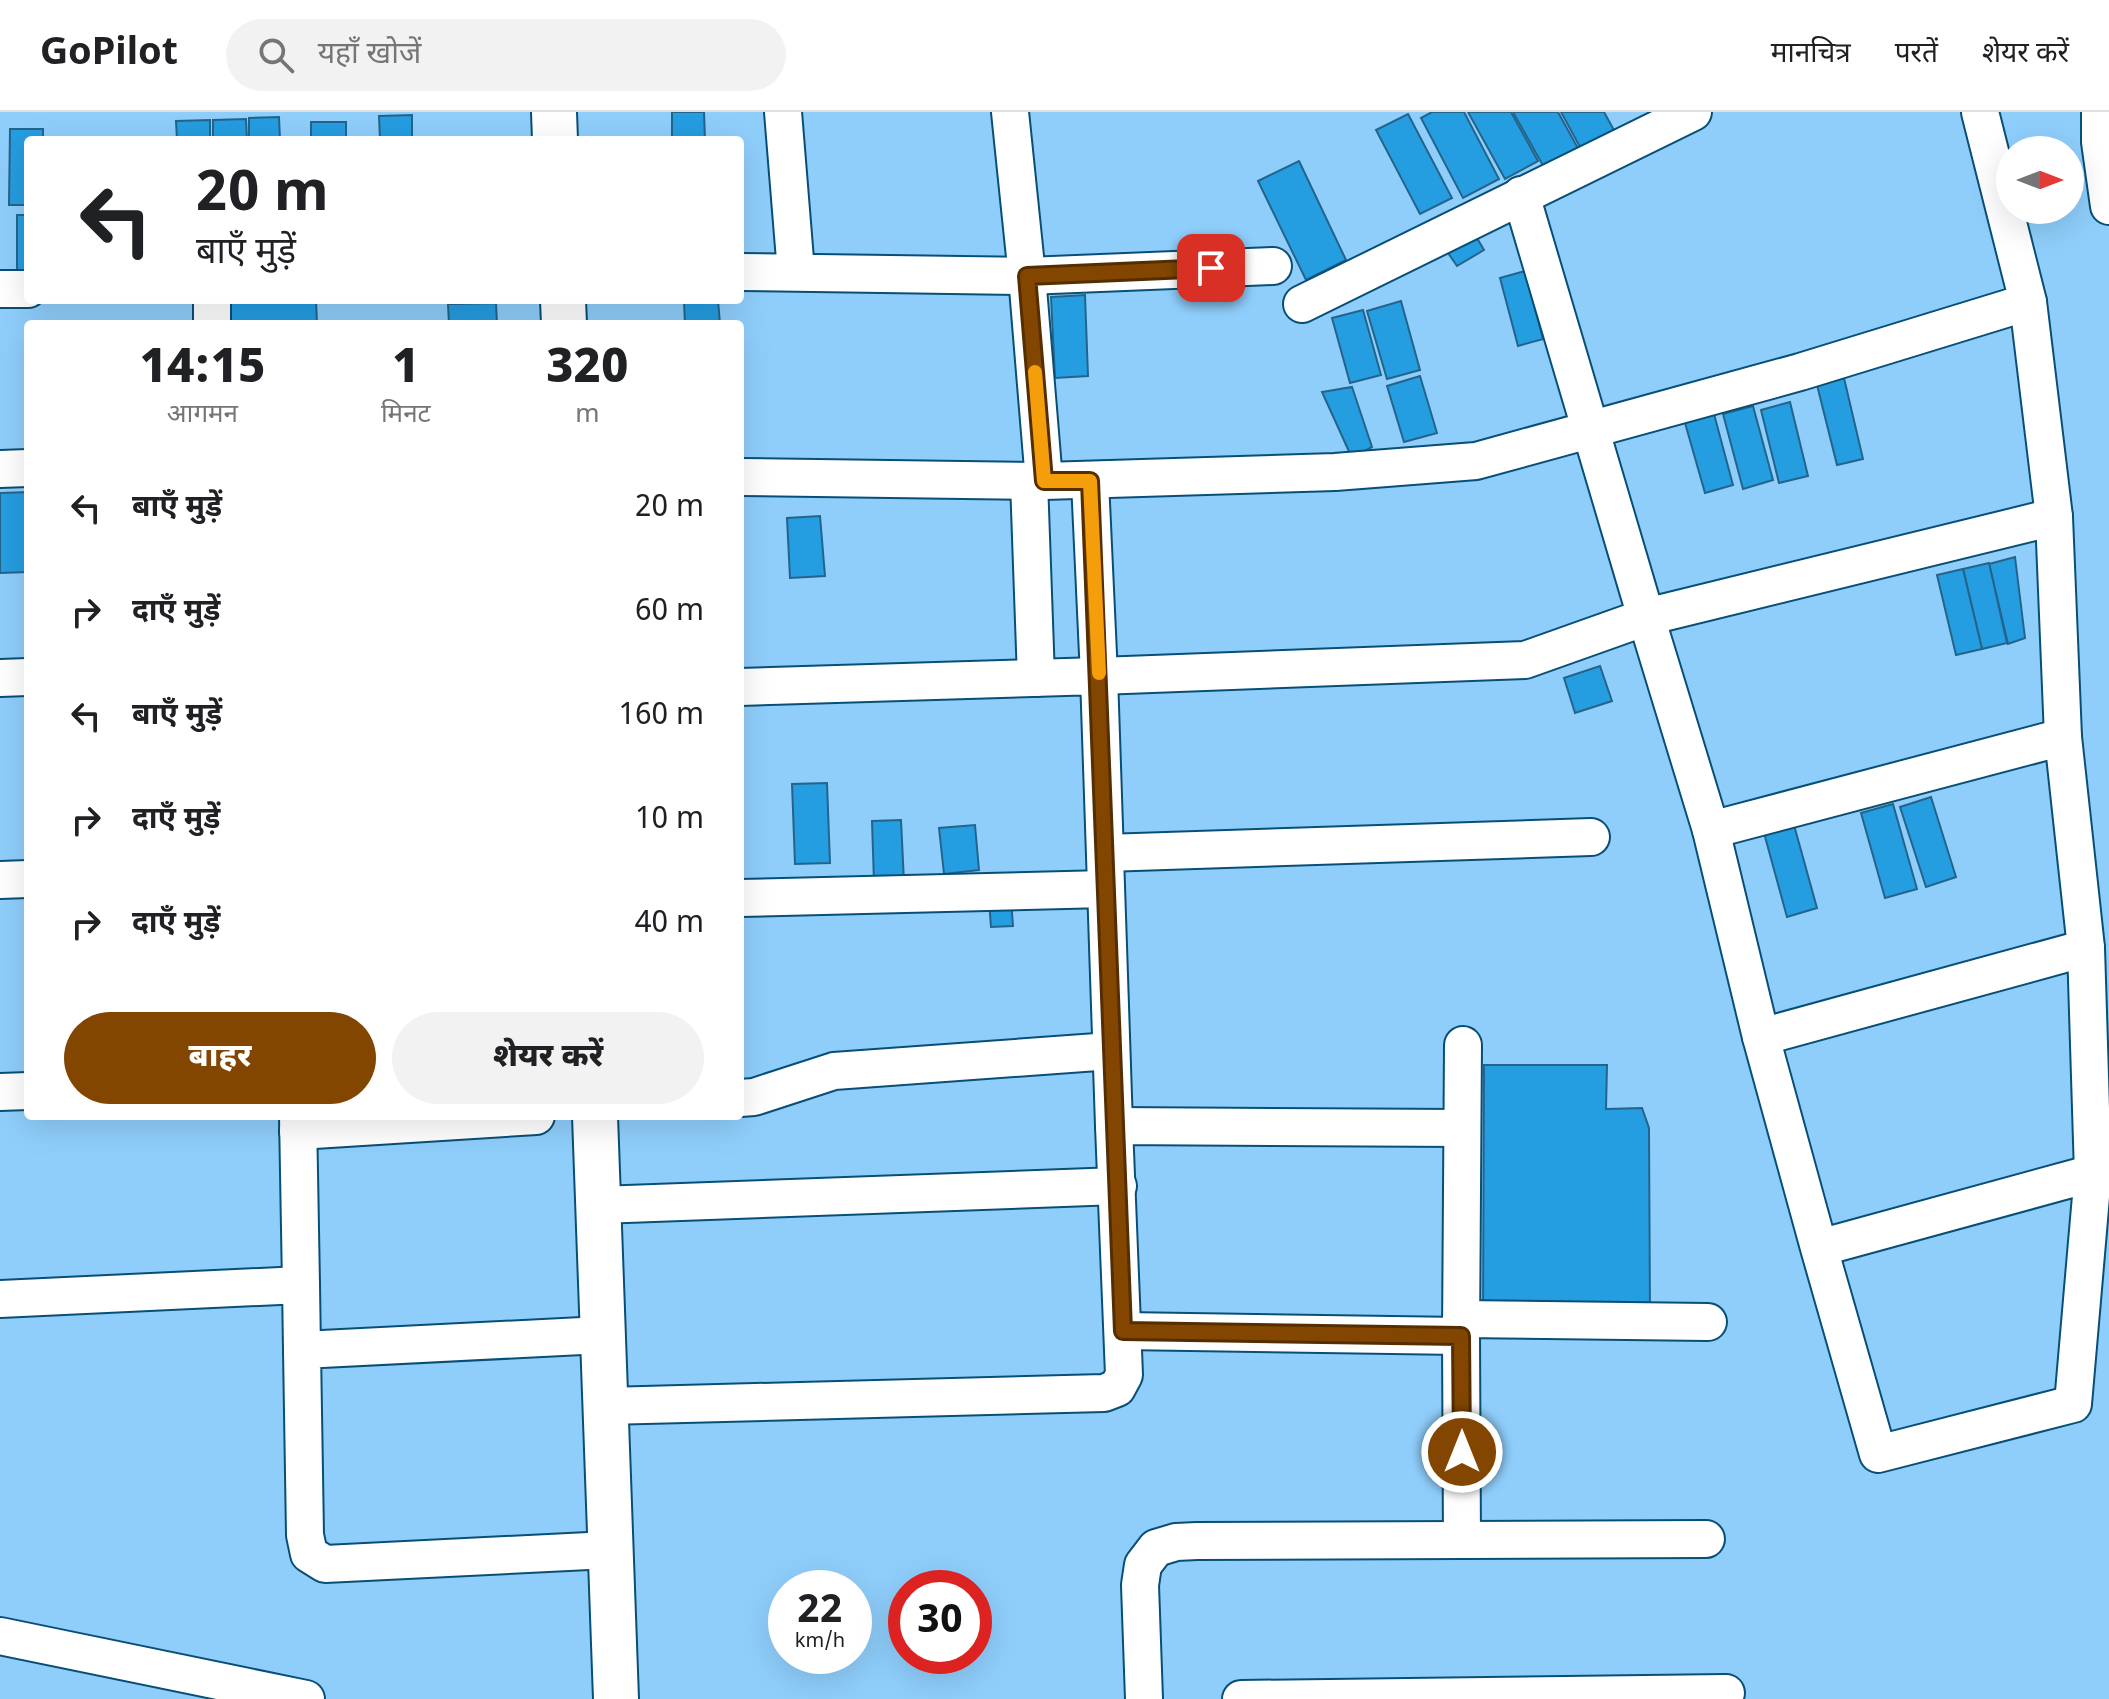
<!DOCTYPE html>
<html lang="hi">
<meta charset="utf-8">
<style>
:root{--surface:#fff;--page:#f2f2f2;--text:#202124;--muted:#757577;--line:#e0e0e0;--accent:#824600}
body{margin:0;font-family:Georgia,"Noto Sans Devanagari",serif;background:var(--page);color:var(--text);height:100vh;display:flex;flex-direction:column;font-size:30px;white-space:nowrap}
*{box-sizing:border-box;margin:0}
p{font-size:26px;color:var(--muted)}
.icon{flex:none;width:44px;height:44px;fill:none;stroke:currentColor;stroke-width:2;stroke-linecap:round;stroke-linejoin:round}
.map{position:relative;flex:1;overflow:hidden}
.drawer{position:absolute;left:24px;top:208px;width:720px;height:800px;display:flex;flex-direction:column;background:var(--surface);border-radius:8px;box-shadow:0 8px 32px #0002}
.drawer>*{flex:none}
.banner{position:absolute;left:24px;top:24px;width:720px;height:168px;border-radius:8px;box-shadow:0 8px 32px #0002;background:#fff;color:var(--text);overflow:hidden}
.needle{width:52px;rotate:90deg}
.fabs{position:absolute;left:1996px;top:24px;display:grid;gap:16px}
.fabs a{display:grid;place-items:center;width:88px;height:88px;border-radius:50%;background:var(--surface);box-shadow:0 8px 32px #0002;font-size:40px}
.speed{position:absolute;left:768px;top:1458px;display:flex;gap:16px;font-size:40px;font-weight:700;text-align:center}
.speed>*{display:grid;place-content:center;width:104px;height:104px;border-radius:50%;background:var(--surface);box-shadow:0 8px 32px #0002;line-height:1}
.speed small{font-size:20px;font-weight:400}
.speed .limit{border:12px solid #d22;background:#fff;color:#111}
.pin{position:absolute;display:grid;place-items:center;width:68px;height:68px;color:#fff;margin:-34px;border-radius:16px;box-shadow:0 4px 12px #0006}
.me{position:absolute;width:88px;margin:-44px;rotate:0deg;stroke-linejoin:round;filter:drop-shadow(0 0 6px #0008)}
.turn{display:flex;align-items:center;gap:28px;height:168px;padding:0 40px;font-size:36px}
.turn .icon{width:104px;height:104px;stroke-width:2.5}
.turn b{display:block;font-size:56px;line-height:68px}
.eta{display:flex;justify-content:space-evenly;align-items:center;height:136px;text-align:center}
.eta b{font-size:48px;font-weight:800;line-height:56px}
.cta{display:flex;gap:16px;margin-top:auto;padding:16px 40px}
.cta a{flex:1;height:92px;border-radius:48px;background:var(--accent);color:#fff;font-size:32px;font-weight:800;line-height:92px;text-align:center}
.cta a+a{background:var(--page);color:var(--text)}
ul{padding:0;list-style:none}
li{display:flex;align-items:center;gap:24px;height:104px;padding:0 40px}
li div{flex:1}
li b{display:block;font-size:30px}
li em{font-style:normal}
header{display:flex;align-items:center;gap:48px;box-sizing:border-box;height:112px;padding:0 40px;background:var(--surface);border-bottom:2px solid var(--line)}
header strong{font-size:38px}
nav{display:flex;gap:44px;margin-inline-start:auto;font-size:28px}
.search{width:560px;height:72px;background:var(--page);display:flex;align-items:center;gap:20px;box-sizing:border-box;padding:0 28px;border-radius:44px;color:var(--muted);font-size:30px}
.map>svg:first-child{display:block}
</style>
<header>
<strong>GoPilot</strong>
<div class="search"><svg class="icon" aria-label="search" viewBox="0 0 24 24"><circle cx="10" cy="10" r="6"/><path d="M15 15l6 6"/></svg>यहाँ खोजें</div>
<nav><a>मानचित्र</a><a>परतें</a><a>शेयर करें</a></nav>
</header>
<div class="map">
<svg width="2109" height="1587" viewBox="0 0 2109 1587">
<rect width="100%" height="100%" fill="#8fcefb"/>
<g fill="#259de1" stroke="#24648b" stroke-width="2">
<path d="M 672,0 L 704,0 L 705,28 L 672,28 Z"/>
<path d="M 1432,0 L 1464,0 L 1499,67 L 1463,86 L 1421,6 Z"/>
<path d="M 1468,0 L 1511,0 L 1538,49 L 1505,67 Z"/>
<path d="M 1513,0 L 1558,0 L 1580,40 L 1546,59 Z"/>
<path d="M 1561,0 L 1604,0 L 1615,20 L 1581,37 Z"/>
<path d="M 1408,2 L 1452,86 L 1420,102 L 1376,18 Z"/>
<path d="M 412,3 L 412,28 L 380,28 L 379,4 Z"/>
<path d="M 279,5 L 280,28 L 249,28 L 249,6 Z"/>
<path d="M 246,7 L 247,28 L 213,28 L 213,8 Z"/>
<path d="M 210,8 L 210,28 L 177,28 L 176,9 Z"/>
<rect x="311" y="10" width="35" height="18"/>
<path d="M 10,17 L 43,17 L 43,28 L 28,28 L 28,93 L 9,93 Z"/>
<path d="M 1299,49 L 1346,148 L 1306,168 L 1258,69 Z"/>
<rect x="17" y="103" width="11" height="55"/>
<path d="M 1474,121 L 1484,138 L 1457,154 L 1446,138 Z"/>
<path d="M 1525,159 L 1543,227 L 1518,234 L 1500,166 Z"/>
<path d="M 1085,183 L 1088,264 L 1055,266 L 1051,185 Z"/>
<path d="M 283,188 L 316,188 L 317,212 L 228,212 L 227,191 Z"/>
<path d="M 718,188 L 720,212 L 685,212 L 684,190 Z"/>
<path d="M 1401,189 L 1420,258 L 1387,267 L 1367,199 Z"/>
<path d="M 496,191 L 497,212 L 449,212 L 448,192 Z"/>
<path d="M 1363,198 L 1381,263 L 1350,271 L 1332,206 Z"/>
<path d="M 1420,264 L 1437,321 L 1404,330 L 1387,274 Z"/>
<path d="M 1844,266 L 1863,347 L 1837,353 L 1817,273 Z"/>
<path d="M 1352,275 L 1372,335 L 1352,346 L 1322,280 Z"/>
<path d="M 1790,290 L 1808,364 L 1779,371 L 1761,298 Z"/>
<path d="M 1753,294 L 1773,368 L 1743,377 L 1723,302 Z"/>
<path d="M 1714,302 L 1733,373 L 1705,381 L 1685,311 Z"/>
<path d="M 28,380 L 28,460 L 0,461 L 0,381 Z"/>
<path d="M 820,404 L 825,464 L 790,466 L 787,406 Z"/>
<path d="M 2015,445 L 2025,526 L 2008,532 L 1989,452 Z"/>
<path d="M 1989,451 L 2007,531 L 1982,537 L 1963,457 Z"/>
<path d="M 1963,457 L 1982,537 L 1956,543 L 1937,463 Z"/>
<path d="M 1600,554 L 1612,589 L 1575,601 L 1564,566 Z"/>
<path d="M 827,671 L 830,751 L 795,752 L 792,672 Z"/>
<path d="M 1931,685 L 1956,765 L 1926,775 L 1900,695 Z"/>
<path d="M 1893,692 L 1917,777 L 1885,786 L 1861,701 Z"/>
<path d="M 901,708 L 904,770 L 874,771 L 872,709 Z"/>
<path d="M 975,713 L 979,758 L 944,762 L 939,716 Z"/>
<path d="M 1794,713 L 1817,796 L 1787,805 L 1764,721 Z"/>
<path d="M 1011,787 L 1013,814 L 991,815 L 989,789 Z"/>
<path d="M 1484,953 L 1607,953 L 1606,997 L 1642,996 L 1649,1016 L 1650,1203 L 1483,1202 Z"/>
</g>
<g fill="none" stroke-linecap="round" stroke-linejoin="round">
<defs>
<g id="street">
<path d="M 783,0 L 796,160"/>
<path d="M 1010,0 L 1027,164 L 1044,369 L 1335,360 L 1476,349 L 1800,260 L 2028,190 L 1980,0"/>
<path d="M 2100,0 L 2100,30 L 2109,94"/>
<path d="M 740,160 L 1027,164 L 1273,154"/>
<path d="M 0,177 L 28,177"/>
<path d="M 212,188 L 212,212"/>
<path d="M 1302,192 L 1693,0"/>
<path d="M 0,357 L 28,356"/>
<path d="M 740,365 L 1044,369"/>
<path d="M 1029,369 L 1036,566"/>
<path d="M 1090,369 L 1099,564 L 1525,548 L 1646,505 L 1521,83"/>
<path d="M 2054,405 L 2063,625"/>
<path d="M 0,566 L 28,565"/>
<path d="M 740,575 L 1099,564 L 1114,1014"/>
<path d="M 1711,718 L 1761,925"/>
<path d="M 1105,741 L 1591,725"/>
<path d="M 0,768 L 28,767"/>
<path d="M 740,786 L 1106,777"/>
<path d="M 2086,836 L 2093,1061"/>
<path d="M 0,980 L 28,979"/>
<path d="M 740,986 L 754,985 L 834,959 L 1111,939"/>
<path d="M 298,1004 L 301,1173"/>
<path d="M 298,1019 L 536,1004"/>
<path d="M 599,1093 L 1118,1074"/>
<path d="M 1819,1136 L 1878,1342 L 2073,1292 L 2093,1061 L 1819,1136 L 1761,925 L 2086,836 L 2063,625 L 1711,718 L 1646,505 L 2054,405 L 2028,190"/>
<path d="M 0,1187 L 301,1173 L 302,1238"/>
<path d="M 1461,1207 L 1708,1210"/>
<path d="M 1123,1219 L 1461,1224 L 1463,933"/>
<path d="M 602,1223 L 302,1238 L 305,1423 L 309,1442 L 325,1452 L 609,1438"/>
<path d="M 1461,1224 L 1462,1428"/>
<path d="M 606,1294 L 1104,1281 L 1117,1276 L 1124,1263 L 1114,1014 L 1462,1016"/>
<path d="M 0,1524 L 306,1587"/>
<path d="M 1144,1587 L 1140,1473 L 1143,1453 L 1156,1436 L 1176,1430 L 1197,1429 L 1706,1427"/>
<path d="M 1241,1587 L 1726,1581"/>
</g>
<g id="secondary">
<path d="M 554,0 L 555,28"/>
<path d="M 563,188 L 564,212"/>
<path d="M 595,1004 L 616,1587"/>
</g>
</defs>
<use href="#street" stroke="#084f76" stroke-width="40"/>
<use href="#secondary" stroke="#084f76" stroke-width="48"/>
<use href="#street" stroke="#fff" stroke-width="36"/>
<use href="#secondary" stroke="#fff" stroke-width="44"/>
</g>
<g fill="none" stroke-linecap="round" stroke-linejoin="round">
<defs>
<path id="route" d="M 1211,156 L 1027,164 L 1044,369 L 1090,369 L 1123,1219 L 1461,1224 L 1462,1340"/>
</defs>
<use href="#route" stroke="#542e00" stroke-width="20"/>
<use href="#route" stroke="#824600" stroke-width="14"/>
<path stroke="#f59e0b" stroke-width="14" d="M 1035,260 L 1044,369 L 1090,369 L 1099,561"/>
</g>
</svg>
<div class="fabs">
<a><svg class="needle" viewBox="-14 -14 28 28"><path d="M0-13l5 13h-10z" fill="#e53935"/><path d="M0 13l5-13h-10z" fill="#757577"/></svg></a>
</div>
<div class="speed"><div>22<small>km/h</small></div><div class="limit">30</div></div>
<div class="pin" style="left:1211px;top:156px;background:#d93025"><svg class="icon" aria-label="arrive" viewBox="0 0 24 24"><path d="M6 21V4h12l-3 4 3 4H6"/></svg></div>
<svg class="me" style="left:1462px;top:1340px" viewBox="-20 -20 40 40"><circle r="17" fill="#824600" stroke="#fff" stroke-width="3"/><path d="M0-11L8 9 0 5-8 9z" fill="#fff"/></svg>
<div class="banner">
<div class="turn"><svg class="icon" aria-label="left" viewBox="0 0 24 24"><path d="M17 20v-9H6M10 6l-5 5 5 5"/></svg><div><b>20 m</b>बाएँ मुड़ें</div></div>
</div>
<section class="drawer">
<div class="eta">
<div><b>14:15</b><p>आगमन</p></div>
<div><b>1</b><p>मिनट</p></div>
<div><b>320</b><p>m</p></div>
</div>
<ul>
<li><svg class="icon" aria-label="left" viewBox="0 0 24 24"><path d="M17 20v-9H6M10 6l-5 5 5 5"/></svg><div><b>बाएँ मुड़ें</b></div><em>20 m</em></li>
<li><svg class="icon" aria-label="right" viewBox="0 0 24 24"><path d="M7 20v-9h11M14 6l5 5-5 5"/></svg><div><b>दाएँ मुड़ें</b></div><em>60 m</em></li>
<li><svg class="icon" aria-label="left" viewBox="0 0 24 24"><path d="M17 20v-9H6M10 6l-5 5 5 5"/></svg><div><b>बाएँ मुड़ें</b></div><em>160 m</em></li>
<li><svg class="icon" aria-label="right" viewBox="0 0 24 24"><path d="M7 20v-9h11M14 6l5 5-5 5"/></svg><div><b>दाएँ मुड़ें</b></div><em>10 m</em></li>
<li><svg class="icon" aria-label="right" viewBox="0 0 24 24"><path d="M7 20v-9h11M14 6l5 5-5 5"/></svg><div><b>दाएँ मुड़ें</b></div><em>40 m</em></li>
</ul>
<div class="cta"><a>बाहर</a><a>शेयर करें</a></div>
</section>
</div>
